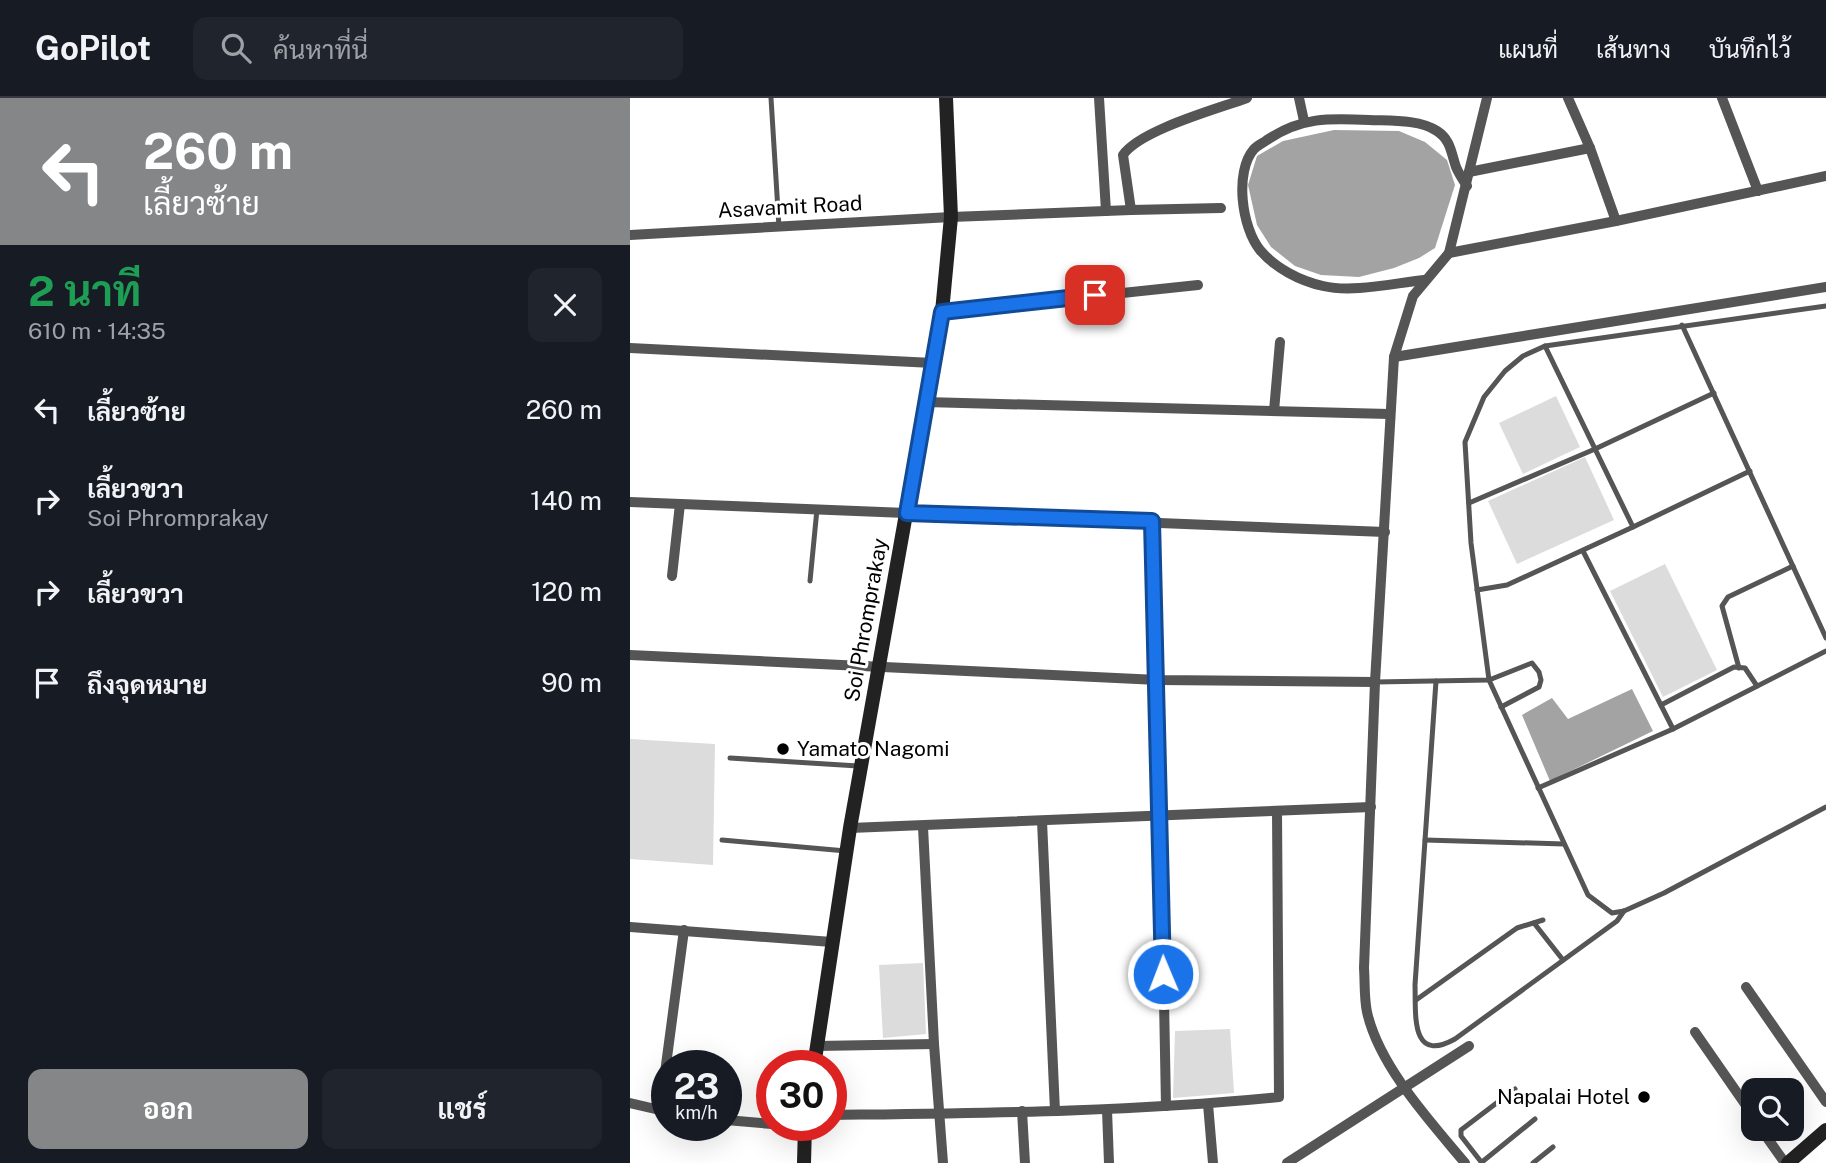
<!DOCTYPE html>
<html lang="th">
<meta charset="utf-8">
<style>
:root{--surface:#171b24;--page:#20242c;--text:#f1f3f6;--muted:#9ea1a6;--line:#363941;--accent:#858687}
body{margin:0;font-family:"Public Sans",Sarabun,sans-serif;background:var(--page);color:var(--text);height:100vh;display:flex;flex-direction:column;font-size:26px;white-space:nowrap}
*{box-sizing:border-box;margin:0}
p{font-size:23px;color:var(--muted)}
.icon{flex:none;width:38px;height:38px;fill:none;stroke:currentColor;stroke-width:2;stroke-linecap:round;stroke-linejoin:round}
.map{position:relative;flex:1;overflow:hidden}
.drawer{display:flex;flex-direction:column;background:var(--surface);width:630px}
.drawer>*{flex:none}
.banner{background:#858687;color:#fff;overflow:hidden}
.fabs{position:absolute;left:1111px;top:980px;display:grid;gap:14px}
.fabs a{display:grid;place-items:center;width:63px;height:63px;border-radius:14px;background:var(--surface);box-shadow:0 7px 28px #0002;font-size:35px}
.speed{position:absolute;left:21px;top:952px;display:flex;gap:14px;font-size:35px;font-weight:700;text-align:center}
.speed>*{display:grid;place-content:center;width:91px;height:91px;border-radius:50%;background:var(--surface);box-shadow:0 7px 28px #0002;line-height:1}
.speed small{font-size:18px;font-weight:400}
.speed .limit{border:10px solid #d22;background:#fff;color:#111}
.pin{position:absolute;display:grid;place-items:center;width:60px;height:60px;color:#fff;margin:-30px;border-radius:14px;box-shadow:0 4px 10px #0006}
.me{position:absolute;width:77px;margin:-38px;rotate:359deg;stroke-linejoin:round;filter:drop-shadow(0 0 5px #0008)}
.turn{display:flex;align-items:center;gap:24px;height:147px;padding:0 28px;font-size:32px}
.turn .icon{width:91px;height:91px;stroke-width:2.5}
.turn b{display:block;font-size:49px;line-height:60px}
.round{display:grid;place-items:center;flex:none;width:74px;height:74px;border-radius:14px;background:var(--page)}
.summary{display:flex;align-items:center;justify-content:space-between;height:119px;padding:0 28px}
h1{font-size:42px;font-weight:700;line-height:52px;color:#1e9e55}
.primary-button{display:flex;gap:14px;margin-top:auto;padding:14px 28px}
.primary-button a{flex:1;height:80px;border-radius:14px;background:var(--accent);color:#fff;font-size:28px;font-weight:700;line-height:80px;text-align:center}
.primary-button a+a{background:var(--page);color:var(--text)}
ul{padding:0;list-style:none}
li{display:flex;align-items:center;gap:21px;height:91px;padding:0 28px}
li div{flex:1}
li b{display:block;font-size:26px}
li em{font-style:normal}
header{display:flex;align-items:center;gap:42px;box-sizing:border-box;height:98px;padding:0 35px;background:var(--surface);border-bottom:2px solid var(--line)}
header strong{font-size:33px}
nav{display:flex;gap:38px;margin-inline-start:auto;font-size:24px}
.search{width:490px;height:63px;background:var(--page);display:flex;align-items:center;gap:18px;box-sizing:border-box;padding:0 24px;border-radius:14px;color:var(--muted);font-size:26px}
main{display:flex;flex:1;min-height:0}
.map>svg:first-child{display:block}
</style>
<header>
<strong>GoPilot</strong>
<div class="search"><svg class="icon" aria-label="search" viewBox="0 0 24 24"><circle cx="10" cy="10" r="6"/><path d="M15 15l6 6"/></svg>ค้นหาที่นี่</div>
<nav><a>แผนที่</a><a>เส้นทาง</a><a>บันทึกไว้</a></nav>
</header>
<main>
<section class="drawer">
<div class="banner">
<div class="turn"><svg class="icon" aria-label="left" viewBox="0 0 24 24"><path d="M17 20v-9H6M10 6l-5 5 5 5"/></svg><div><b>260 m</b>เลี้ยวซ้าย</div></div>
</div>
<div class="summary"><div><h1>2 นาที</h1><p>610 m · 14:35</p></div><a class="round"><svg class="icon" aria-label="close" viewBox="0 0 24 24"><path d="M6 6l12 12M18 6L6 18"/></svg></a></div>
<ul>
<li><svg class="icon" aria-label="left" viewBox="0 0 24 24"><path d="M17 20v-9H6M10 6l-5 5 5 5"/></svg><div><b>เลี้ยวซ้าย</b></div><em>260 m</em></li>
<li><svg class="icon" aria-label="right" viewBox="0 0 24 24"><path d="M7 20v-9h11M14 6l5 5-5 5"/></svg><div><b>เลี้ยวขวา</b><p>Soi Phromprakay</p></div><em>140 m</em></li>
<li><svg class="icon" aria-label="right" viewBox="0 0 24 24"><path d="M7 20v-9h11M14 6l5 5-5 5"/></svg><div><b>เลี้ยวขวา</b></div><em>120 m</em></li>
<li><svg class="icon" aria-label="arrive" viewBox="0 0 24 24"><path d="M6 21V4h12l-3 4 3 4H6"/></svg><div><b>ถึงจุดหมาย</b></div><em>90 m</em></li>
</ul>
<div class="primary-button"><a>ออก</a><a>แชร์</a></div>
</section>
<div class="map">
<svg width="1196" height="1065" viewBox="0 0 1196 1065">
<rect width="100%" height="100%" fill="#fff"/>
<g fill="#dcdcdc">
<path d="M 926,298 L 950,349 L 893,376 L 869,325 Z"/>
<path d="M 955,359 L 984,422 L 887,466 L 858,403 Z"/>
<path d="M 1035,466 L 1087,572 L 1033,599 L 980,493 Z"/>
<path d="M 0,641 L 85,646 L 83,767 L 0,761 Z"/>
<path d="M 293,865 L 296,936 L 253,940 L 249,867 Z"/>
<path d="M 600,931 L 604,995 L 543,1000 L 545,933 Z"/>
</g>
<g fill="#a3a3a3">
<path d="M 704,32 L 769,33 L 795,44 L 817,62 L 825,87 L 805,150 L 789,160 L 764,170 L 729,179 L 691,177 L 665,168 L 641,149 L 627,127 L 618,87 L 627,58 L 653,43 Z"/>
<path d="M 1002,591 L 1023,633 L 920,683 L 892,617 L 922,600 L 938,621 Z"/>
</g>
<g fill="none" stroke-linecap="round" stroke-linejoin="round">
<g stroke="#555" stroke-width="5">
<path d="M 141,0 L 149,129"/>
<path d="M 1196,208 L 915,248 L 893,258 L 875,273 L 854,299 L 835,344 L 841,445 L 859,582 L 958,797 L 982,815 L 994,813 L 1034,795 L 1196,709"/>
<path d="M 1052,227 L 1196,540"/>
<path d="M 839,405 L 965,351 L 1084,295"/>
<path d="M 1003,429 L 1120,373"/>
<path d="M 953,453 L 1043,631"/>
<path d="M 180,483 L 187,411"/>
<path d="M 847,492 L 877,487 L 1003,429 L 915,248"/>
<path d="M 1109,570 L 1092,508 L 1098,499 L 1163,468"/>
<path d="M 806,583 L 785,887 C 786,916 780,966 825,941 L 987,823 L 994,813"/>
<path d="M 745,584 L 859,582 L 902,565 L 909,574 L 911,582 L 909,589 L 871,609"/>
<path d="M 1031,607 L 1104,569 L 1115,570 L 1127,588"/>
<path d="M 100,660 L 228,668"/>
<path d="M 908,690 L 1043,631 L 1196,553"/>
<path d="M 92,742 L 216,753"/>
<path d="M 795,742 L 934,746"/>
<path d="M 904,825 L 933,862"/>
<path d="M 786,902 L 887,830 L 913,822"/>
<path d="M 852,1064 L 905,1021"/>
<path d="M 852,1065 L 831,1038 L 831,1032 L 885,991"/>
<path d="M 903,1065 L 923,1049"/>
</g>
<g stroke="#555" stroke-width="10">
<path d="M 469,0 L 476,113"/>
<path d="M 669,0 L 674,23"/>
<path d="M 938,0 L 960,50 L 986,123"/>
<path d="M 1092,0 L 1128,93"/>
<path d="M 839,74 L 960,50"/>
<path d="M 501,112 L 591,110"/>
<path d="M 0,137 L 321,119 L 501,112 L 493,57 C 510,32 587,11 617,0"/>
<path d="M 819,155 L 986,123 L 1196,78"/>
<path d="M 794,182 C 764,185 723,195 693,188 C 670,183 645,170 630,152 C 612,130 604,74 624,51 C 627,48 633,45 637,42 C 671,19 699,20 739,22 C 759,23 789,21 807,33 C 821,42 821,55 826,69 C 829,76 833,82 837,88"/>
<path d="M 312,214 L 568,187"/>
<path d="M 0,250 L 303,265"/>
<path d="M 764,259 L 1196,189"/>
<path d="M 295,304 L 759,316"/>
<path d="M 644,313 L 650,244"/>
<path d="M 0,404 L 755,434"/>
<path d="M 522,423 L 528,582 L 536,1008"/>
<path d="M 42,478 L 50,406"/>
<path d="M 0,557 L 528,582 L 745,584"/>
<path d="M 412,723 L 425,1013"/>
<path d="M 293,729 L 304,946 L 313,1065"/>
<path d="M 220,730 L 741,709"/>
<path d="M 0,829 L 202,844"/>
<path d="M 1116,889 L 1196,1004"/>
<path d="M 1065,934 L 1124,1019"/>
<path d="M 187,948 L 304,946"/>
<path d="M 0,1005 L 34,1013"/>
<path d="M 578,1006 L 583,1065"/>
<path d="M 30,1012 L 54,832"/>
<path d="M 477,1012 L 479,1065"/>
<path d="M 392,1013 L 395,1065"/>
<path d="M 201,1017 C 351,1015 500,1014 649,999 L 647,713"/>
<path d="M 96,1022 L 142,1026"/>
<path d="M 150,1027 L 175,1030"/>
<path d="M 1131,1031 L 1155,1065"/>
<path d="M 657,1065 L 839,948"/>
<path d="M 835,1065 C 800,1023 749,968 737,914 C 734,900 735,884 734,870 L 745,584 L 764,259 L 783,198 L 819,155 L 857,0"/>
</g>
<g stroke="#222" stroke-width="14">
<path d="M 184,968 L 220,730 L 312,214 L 321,119 L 316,0"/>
<path d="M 174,1065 L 175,1027"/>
<path d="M 1158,1065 L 1196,1032"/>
</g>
</g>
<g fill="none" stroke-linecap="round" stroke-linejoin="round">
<defs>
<path id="route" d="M 465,197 L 312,214 L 277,415 L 522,423 L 533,876"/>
</defs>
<use href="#route" stroke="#114b97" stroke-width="18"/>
<use href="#route" stroke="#1a73e8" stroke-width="12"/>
</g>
<g fill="#000" stroke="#fff" stroke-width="2.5">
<circle cx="153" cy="651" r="7"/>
<circle cx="1014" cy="999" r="7"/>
</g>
<g text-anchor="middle" stroke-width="6" stroke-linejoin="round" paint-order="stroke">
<g font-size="21" fill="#000" stroke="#fff">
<text transform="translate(160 109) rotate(-3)" y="7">Asavamit Road</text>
<text transform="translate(236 522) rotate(-80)" y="7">Soi Phromprakay</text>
</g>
<g font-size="21" fill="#000" stroke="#fff" text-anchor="start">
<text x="167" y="658">Yamato Nagomi</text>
<text x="1000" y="1006" text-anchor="end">Napalai Hotel</text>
</g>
</g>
</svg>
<div class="fabs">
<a><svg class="icon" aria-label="search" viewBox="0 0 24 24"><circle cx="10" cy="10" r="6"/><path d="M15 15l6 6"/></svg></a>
</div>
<div class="speed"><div>23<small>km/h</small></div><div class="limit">30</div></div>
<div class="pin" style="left:465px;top:197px;background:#d93025"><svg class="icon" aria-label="arrive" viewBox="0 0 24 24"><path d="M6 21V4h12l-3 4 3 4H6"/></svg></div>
<svg class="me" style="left:533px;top:876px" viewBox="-20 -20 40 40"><circle r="17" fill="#1a73e8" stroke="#fff" stroke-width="3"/><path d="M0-11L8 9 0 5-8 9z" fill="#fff"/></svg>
</div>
</main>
